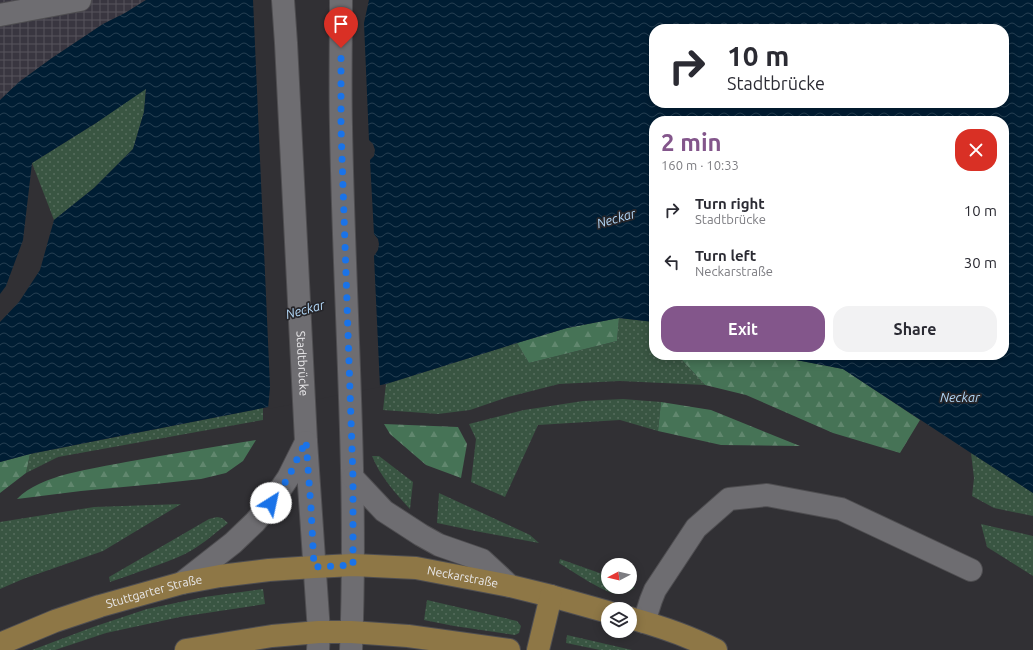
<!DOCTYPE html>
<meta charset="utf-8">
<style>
:root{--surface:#fff;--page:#f2f2f3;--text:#2b2b33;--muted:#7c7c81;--accent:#83568b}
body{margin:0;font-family:Ubuntu,sans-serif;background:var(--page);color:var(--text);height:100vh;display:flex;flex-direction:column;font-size:15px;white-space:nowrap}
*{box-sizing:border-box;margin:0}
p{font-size:13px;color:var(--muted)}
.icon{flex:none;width:22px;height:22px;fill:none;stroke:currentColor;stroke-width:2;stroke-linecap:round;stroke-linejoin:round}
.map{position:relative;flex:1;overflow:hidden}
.panel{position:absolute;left:649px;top:116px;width:360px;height:244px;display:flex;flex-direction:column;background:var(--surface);border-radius:16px;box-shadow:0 2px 10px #0003}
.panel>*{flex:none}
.banner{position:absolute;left:649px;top:24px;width:360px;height:84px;border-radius:16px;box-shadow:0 2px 10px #0003;background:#fff;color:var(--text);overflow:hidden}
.needle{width:26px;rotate:263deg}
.tools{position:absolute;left:601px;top:558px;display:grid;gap:8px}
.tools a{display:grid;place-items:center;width:36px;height:36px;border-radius:50%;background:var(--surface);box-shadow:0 2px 10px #0003;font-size:20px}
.pin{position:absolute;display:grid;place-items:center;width:34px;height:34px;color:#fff;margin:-41px -17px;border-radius:50% 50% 50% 0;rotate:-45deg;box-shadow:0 0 4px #0007}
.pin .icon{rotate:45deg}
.me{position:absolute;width:44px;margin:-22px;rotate:35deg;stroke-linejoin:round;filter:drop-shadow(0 0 3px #0008)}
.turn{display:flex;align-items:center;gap:14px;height:84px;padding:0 12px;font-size:18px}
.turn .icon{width:52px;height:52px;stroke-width:2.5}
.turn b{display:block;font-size:28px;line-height:34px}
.round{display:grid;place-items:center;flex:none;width:42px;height:42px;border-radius:16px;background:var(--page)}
.overview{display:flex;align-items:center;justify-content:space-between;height:68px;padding:0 12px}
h1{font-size:24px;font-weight:700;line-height:30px;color:var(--accent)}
.cta{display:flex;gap:8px;margin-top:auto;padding:8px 12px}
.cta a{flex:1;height:46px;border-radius:16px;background:var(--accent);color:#fff;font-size:16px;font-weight:700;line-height:46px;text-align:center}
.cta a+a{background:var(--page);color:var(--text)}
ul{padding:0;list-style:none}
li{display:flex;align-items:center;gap:12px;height:52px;padding:0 12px}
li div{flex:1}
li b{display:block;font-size:15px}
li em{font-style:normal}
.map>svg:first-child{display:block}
</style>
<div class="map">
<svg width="1033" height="650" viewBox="0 0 1033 650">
<defs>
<pattern id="industrial-grid" width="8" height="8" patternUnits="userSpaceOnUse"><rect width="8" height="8" fill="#393640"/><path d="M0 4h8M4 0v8" fill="none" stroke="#56535c"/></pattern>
<pattern id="grass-dots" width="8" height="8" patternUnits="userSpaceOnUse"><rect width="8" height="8" fill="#395542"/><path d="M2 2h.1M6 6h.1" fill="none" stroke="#566d5d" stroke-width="1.8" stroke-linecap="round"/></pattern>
<pattern id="forest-firs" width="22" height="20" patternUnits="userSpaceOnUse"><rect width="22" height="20" fill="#467356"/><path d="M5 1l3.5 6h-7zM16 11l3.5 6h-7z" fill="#61876e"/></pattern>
<pattern id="water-waves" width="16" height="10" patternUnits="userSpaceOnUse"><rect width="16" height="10" fill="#001d33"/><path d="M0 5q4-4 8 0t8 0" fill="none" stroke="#253e51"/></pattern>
</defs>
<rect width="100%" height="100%" fill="#313034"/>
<path fill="url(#industrial-grid)" d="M 0,0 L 146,0 L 125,13 L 103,24 L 52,58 L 19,82 L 0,100 Z"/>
<g fill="url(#grass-dots)">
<path d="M 146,88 L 144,112 L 133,149 L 94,188 L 54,220 L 32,163 L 96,123 Z"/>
<path d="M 619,318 L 654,322 L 654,355 L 682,355 L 681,359 L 705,385 L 620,381 L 559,384 L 508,397 L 470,410 L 438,414 L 383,410 L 386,384 L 517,343 L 529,363 L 617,341 Z"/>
<path d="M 623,399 L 661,402 L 658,431 L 620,420 L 538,425 L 505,497 L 471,482 L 476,439 L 469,424 L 524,410 L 583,401 Z"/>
<path d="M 263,408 L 263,420 L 58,457 L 26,473 L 30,454 Z"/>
<path d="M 971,453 L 1033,493 L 1033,516 L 994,508 L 972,496 L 974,478 Z"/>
<path d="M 372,456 L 379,456 L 413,482 L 410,509 C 395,493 380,476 372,456 Z"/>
<path d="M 439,493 L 530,535 L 539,543 L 475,531 L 437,523 Z"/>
<path d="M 181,504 L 103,551 L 23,579 L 0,589 L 0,522 L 94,507 Z"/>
<path d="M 217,517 L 222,518 L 228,523 C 214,534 201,546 185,554 C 161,565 135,573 110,582 L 109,577 L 209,519 Z"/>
<path d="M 981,524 L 1033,536 L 1033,576 L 987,547 Z"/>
<path d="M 560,559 L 608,576 L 608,587 L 630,587 L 630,586 L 635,588 C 629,591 624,594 617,594 C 604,593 572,571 559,563 Z"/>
<path d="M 263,589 L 265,604 L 180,617 L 106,633 L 55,650 L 32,650 L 93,627 L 147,609 L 204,597 Z"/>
<path d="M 427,600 L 517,621 L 521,626 L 519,633 L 515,635 L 454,626 L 424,620 Z"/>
<path d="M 567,635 L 632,650 L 633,650 L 600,650 L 566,643 Z"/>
</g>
<g fill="url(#forest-firs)">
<path d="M 619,318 L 617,341 L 529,363 L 517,343 L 567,328 Z"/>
<path d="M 682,355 L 770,355 L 843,369 L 920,420 L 900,453 L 833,433 L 746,395 L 705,385 L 681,359 Z"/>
<path d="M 661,402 L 711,410 L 800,446 L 721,445 L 658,431 Z"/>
<path d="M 384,424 L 458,427 L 467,444 L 461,478 L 426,465 L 390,434 Z"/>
<path d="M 256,440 L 243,461 L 226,473 L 201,479 L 155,484 L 81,491 L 17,499 C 41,474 93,469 126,462 C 169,454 213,447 256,440 Z"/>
<path d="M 30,454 L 26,473 L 0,493 L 0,462 Z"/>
</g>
<path fill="url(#water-waves)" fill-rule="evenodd" d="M 146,0 L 1033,0 L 1033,493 L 971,453 L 843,369 L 770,355 L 1004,355 L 1004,121 L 654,121 L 654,322 L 619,318 L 567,328 L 517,343 L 386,384 L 110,438 L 30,454 L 0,462 L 0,322 L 19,302 L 40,270 L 54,220 L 94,188 L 133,149 L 144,112 L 146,89 L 96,123 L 32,163 L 23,240 L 6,286 L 0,294 L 0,100 L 19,82 L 52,58 L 103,24 L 125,13 ZM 654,29 L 1004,29 L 1004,103 L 654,103 Z"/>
<path fill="#313034" d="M 253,0 L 369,0 L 364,23 L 369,140 L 373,144 L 375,150 L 374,156 L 370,160 L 374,234 L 378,239 L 379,244 L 378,250 L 374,256 L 380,387 L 268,409 L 270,387 Z"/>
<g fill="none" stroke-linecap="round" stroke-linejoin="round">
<defs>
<g id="minor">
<path id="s1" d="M 283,0 L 286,43 L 306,441 L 319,632 L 318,650"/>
<path d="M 341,0 C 341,42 340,85 341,127 C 344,302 358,476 351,650"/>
<path d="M 0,15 L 80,0"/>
<path d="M 353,478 L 384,511 L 421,535 L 439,545 L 482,560 L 510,586"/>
<path d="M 182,583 L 233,543 L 255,522 L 271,503 L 288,478 L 306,442"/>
<path d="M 644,622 L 651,600 L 655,590 L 696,528 L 729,499 L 767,495 L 820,505 L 841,509 L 971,570"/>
</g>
<g id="major">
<path d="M 630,618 C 659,626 689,636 716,650"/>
<path id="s2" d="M 0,644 L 55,621 L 100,606 L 182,583 L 220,576 L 269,570 L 314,567 L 353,565 L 416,568 L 510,586 L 551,596 L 608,612"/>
<path d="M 186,650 L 272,636 L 319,632 L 351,632 L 408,636 L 509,650"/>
<path d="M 538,650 L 551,596"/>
</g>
</defs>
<use href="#minor" stroke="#4f4e51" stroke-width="24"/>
<use href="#major" stroke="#4f4e51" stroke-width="24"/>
<use href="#minor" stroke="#6e6d71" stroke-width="22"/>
<use href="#major" stroke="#8e7746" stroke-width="22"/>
</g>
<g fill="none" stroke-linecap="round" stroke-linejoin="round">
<path stroke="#1a73e8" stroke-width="7" stroke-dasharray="0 12.6" d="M 271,503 L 288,478 L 306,441 L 311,508 L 314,567 L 353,565 L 353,478 L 341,128 L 341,48"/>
</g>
<g text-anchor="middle" stroke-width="3.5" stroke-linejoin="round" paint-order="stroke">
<g font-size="12" fill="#e9e8ea" stroke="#27262a">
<text dy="4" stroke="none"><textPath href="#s1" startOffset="364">Stadtbrücke</textPath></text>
<text dy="4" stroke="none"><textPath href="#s2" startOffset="475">Neckarstraße</textPath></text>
<text dy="4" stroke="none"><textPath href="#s2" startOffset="163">Stuttgarter Straße</textPath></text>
</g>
<g font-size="13" font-style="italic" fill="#b3d8f8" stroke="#27262a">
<text transform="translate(616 218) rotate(-16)" y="5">Neckar</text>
<text transform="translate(305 309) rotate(-15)" y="5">Neckar</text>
<text x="960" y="402">Neckar</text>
</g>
</g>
</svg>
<div class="tools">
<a><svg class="needle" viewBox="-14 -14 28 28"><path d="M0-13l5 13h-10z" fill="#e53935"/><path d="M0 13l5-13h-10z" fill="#7c7c81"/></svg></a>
<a><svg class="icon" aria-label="layers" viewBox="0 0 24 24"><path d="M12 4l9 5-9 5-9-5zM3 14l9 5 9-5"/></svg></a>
</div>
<div class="pin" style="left:341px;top:48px;background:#d93025"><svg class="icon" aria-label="arrive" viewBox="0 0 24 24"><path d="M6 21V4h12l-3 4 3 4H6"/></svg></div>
<svg class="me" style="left:271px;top:503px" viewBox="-20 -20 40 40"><circle r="19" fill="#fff"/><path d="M0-13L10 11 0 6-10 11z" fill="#1a73e8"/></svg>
<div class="banner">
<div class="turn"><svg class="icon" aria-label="right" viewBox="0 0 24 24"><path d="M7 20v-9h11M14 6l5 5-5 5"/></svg><div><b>10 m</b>Stadtbrücke</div></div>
</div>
<section class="panel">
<div class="overview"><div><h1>2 min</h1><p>160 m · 10:33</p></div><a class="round" style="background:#d93025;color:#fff"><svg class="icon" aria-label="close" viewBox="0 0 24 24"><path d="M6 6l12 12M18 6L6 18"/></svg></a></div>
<ul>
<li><svg class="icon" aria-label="right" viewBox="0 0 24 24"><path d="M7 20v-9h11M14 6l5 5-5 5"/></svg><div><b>Turn right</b><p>Stadtbrücke</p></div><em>10 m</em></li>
<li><svg class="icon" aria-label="left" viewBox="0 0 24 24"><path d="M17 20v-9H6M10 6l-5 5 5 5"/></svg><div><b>Turn left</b><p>Neckarstraße</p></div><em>30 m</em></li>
</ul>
<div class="cta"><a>Exit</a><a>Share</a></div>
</section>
</div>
